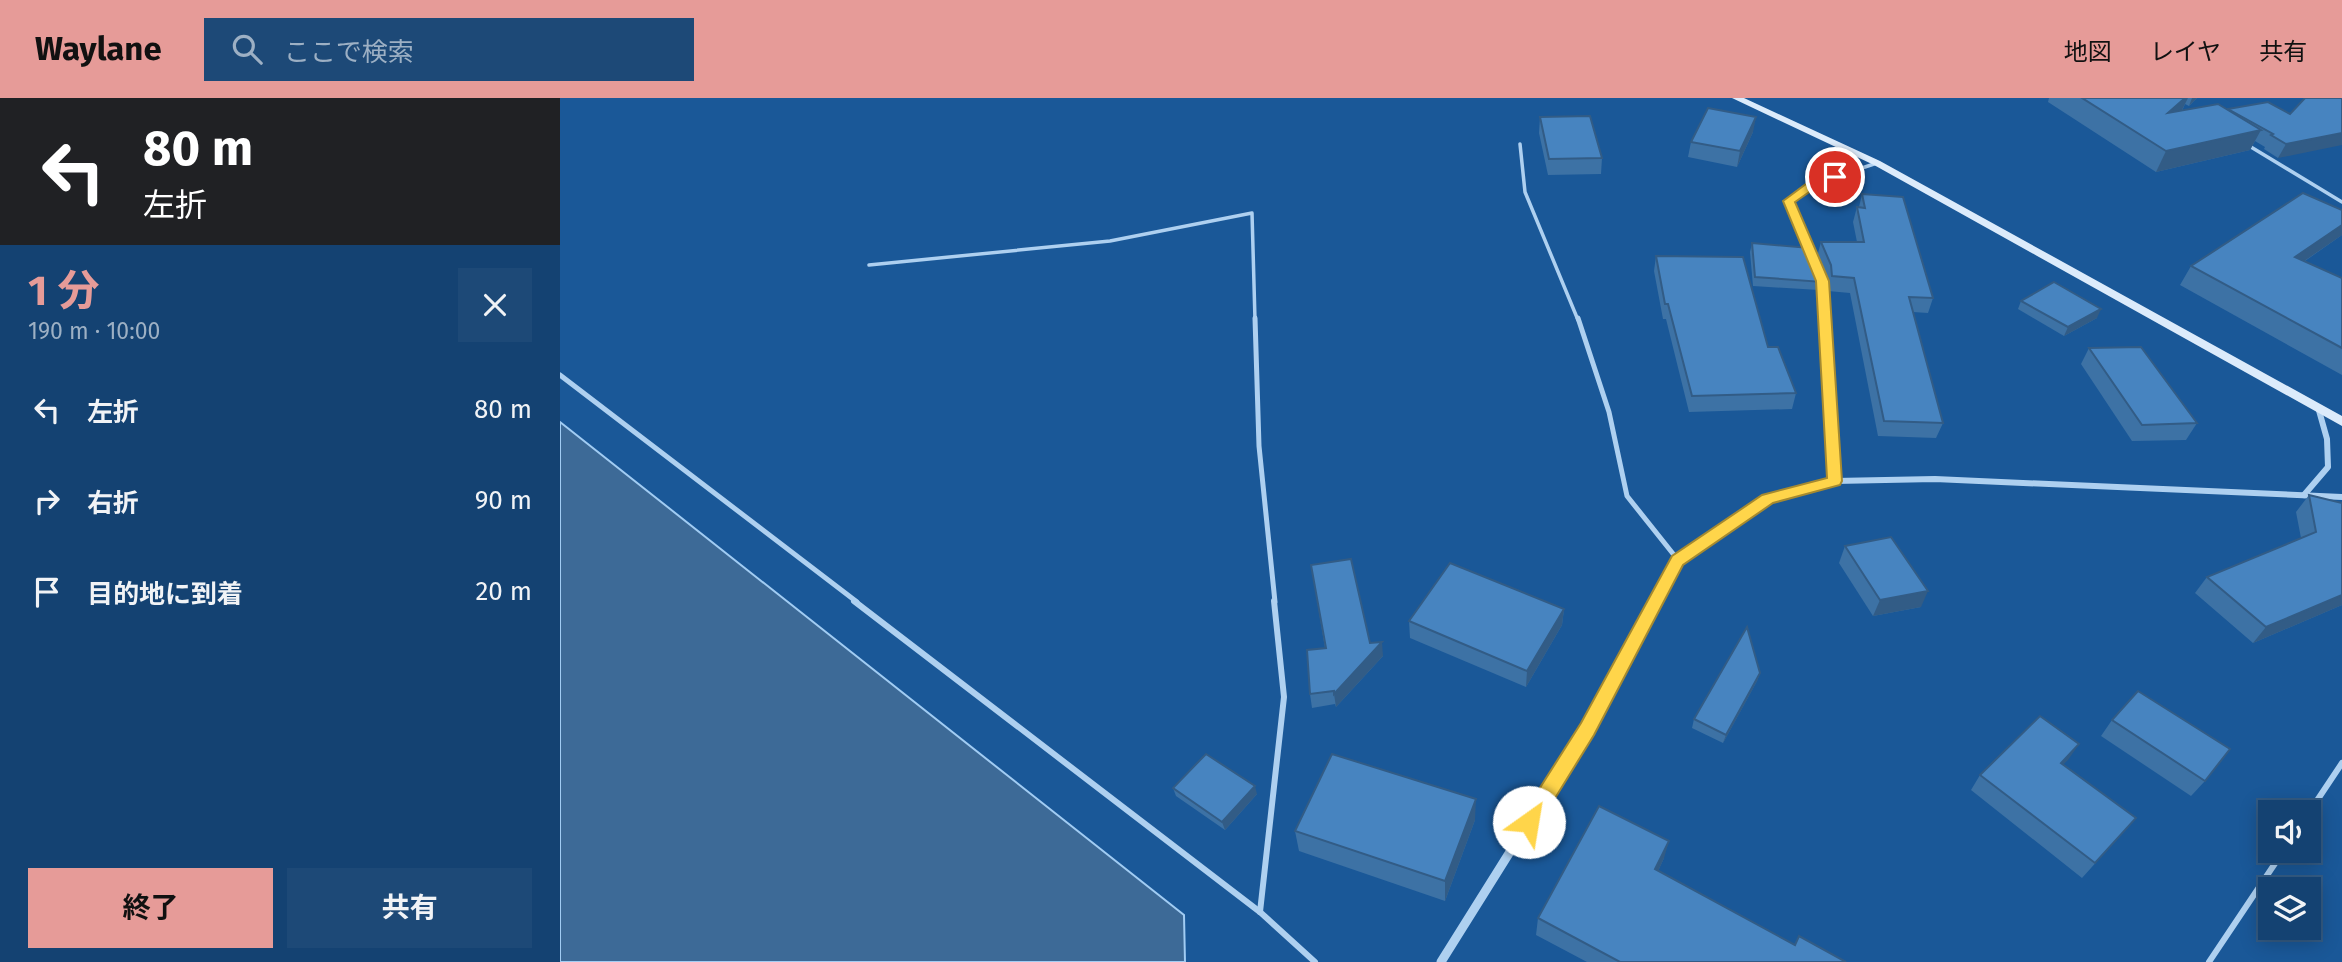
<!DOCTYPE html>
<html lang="ja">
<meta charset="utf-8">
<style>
:root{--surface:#144272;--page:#1d4977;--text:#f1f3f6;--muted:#9db0c4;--line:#335b84;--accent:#e69b98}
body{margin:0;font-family:"Fira Sans","Noto Sans JP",sans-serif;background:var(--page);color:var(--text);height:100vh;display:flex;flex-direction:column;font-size:26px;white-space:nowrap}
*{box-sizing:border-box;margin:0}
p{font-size:23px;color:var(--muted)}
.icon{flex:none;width:38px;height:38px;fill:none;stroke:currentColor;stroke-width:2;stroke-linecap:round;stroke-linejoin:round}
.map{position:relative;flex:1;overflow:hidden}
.side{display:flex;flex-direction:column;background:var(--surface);width:560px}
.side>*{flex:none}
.top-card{background:#202124;color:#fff;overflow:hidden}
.fabs{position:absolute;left:1698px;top:702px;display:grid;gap:14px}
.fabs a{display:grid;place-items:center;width:63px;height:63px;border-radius:0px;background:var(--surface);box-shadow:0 4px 18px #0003,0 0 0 2px var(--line);font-size:35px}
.pin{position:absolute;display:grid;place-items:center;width:60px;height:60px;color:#fff;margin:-30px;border:4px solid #fff;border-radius:50%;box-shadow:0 2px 7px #0007}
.me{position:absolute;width:77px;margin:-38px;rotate:32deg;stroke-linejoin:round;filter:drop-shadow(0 0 5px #0008)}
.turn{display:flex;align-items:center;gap:24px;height:147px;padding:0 28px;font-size:32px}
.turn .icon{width:91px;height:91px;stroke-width:2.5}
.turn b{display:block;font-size:49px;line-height:60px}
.round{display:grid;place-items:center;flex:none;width:74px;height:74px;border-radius:0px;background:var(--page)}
.headline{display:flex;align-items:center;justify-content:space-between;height:119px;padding:0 28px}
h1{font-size:42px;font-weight:700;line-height:52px;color:var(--accent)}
.primary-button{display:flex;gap:14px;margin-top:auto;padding:14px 28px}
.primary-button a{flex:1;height:80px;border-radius:0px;background:var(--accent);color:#111;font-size:28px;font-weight:700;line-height:80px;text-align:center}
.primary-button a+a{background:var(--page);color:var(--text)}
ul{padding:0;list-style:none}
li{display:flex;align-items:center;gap:21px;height:91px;padding:0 28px}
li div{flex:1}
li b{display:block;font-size:26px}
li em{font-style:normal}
header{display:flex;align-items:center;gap:42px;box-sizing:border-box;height:98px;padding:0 35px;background:var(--accent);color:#111}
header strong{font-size:33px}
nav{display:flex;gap:38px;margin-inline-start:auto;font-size:24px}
.search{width:490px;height:63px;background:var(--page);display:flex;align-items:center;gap:18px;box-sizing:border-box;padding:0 24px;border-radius:0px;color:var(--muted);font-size:26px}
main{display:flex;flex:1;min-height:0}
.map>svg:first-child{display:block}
</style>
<header>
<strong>Waylane</strong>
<div class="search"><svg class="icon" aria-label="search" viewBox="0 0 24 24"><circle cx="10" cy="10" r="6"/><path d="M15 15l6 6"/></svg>ここで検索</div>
<nav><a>地図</a><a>レイヤ</a><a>共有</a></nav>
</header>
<main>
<section class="side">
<div class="top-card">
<div class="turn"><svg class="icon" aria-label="left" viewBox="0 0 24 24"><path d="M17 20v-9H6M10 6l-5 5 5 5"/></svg><div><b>80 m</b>左折</div></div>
</div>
<div class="headline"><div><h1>1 分</h1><p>190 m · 10:00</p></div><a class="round"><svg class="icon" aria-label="close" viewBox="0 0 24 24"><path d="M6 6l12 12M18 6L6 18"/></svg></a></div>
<ul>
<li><svg class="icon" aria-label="left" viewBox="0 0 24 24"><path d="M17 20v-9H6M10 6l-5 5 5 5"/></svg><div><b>左折</b></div><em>80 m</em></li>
<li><svg class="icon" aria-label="right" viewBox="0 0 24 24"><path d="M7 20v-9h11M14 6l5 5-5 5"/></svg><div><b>右折</b></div><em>90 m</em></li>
<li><svg class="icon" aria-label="arrive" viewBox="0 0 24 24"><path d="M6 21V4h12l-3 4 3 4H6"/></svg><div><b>目的地に到着</b></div><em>20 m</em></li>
</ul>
<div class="primary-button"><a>終了</a><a>共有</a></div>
</section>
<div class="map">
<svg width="1782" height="864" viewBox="0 0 1782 864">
<rect width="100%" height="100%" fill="#1a5898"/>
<path fill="#3d6a97" stroke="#a1ccf3" stroke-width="2" d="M 0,324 L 624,817 L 625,864 L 0,864 Z"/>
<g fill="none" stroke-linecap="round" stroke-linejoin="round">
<g stroke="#aed0f0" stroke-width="3.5">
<path d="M 960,46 L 965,94 L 1018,222"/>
<path d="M 1686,46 L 1782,104"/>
<path d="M 1250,155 L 1229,103 L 1254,86 L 1317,65"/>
<path d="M 1254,164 L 1263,183 L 1265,222"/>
<path d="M 309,167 L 550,143 L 692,115 L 695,222"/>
</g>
<g stroke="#aed0f0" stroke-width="5">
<path d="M 695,220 L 699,348 L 715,504"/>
<path d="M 1018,220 L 1049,314 L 1067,398 L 1118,462"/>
<path d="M 1265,220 L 1275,383"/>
<path d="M 0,277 L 297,504"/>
</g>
<g stroke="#aed0f0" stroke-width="6">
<path d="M 294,503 L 700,814 L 755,864"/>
<path d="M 1748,716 L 1782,665"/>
<path d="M 700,814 L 724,599 L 714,503"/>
<path d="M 1649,864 L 1724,752"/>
</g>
<g stroke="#aed0f0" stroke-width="6">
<path d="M 1744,397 L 1768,369 L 1767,341 L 1758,309"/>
<path d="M 1095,504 L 1118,462 L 1208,401 L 1275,383 L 1375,381 L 1782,399"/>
</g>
<path stroke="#aed0f0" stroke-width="9" d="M 881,864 L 1027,631 L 1096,503"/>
<path fill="#dcebfb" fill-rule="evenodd" d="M 1172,0 L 1184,0 L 1320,63 L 1782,318 L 1782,328 L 1314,67 Z"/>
</g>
<g fill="#3d72a5">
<path d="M 1489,0 L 1637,0 L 1629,8 L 1625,6 L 1622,13 L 1667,12 L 1730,16 L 1782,0 L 1718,60 L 1704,51 L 1705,49 L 1695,43 L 1690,52 L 1596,74 L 1488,4 Z"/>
<path d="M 980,19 L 1042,60 L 1041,76 L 988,77 L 979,35 Z"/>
<path d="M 1193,34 L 1177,69 L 1128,59 L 1131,44 Z"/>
<path d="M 1302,96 L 1373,200 L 1368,215 L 1353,214 L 1383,325 L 1376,340 L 1318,338 L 1290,195 L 1268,193 L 1267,182 L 1257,159 L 1261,144 L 1297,144 L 1293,124 L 1297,109 L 1299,109 Z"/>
<path d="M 1782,137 L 1745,163 L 1782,180 L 1782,277 L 1620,187 L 1631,168 Z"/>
<path d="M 1192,145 L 1262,184 L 1259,192 L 1193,188 L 1190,154 Z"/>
<path d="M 1096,158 L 1208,249 L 1236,295 L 1232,311 L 1129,314 L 1106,221 L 1103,221 L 1094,173 Z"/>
<path d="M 1461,203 L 1537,220 L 1504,238 L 1458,211 Z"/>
<path d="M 1529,250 L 1637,325 L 1626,342 L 1572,343 L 1521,266 Z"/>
<path d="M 1749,397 L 1782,507 L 1693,545 L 1635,495 L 1647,479 L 1741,440 L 1736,414 Z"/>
<path d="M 1285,448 L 1361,509 L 1313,518 L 1279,465 Z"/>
<path d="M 751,467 L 810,545 L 823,558 L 776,609 L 775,606 L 752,610 L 750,596 L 765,550 Z"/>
<path d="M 1004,511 L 1002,527 L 966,589 L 850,540 L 849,523 Z"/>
<path d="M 1200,575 L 1197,583 L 1163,645 L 1132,630 L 1134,621 Z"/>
<path d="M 1552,622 L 1645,683 L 1631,698 L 1541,638 Z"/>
<path d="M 1519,646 L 1503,666 L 1576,720 L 1522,780 L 1411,692 L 1420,677 Z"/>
<path d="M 613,690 L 697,696 L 665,732 L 616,698 Z"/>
<path d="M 915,722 L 885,803 L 739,753 L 735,733 Z"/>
<path d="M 1104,760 L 1098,773 L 1234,847 L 1239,838 L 1286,864 L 1027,864 L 976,837 L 978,820 Z"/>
</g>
<g fill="#325c86">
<path d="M 1625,0 L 1628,0 L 1621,14 L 1608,15 Z"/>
<path d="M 1632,0 L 1637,0 L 1629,8 Z"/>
<path d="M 1196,19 L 1193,34 L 1177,69 L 1180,53 Z"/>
<path d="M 1701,32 L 1690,52 L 1596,74 L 1606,53 Z"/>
<path d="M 1782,35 L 1782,47 L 1718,60 L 1726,46 Z"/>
<path d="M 1782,127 L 1782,137 L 1724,177 L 1735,159 Z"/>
<path d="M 1541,211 L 1537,220 L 1504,238 L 1508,229 Z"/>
<path d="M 1368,493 L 1361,509 L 1313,518 L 1320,502 Z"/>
<path d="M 1782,497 L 1782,507 L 1693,545 L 1706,529 Z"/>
<path d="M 1004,511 L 1002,527 L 966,589 L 967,573 Z"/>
<path d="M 822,544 L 823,558 L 776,609 L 774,596 Z"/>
<path d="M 1200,575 L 1197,583 L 1163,645 L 1166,637 Z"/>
<path d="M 1519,646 L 1508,662 L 1489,680 L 1501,665 Z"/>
<path d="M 695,688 L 697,696 L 665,732 L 662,724 Z"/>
<path d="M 916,701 L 915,722 L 885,803 L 885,783 Z"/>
<path d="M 1109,743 L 1104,760 L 1091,789 L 1095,771 Z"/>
</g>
<g fill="#4784c0" stroke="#325c86" stroke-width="2">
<path d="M 1522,0 L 1625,0 L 1608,15 L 1658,6 L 1701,32 L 1606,53 Z"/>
<path d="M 1745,0 L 1782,0 L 1782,35 L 1726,46 L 1711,37 L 1713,36 L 1668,11 L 1708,4 L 1730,16 Z"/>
<path d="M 1148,10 L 1196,19 L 1180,53 L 1131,44 Z"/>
<path d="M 1030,18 L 1042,60 L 989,61 L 980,19 Z"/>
<path d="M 1743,95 L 1782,112 L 1782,127 L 1735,159 L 1782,180 L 1782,250 L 1631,168 Z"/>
<path d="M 1302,96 L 1343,99 L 1373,200 L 1349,199 L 1383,325 L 1324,323 L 1294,180 L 1272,178 L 1271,167 L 1261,144 L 1304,144 L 1297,109 L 1305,110 Z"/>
<path d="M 1192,145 L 1250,150 L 1262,184 L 1195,179 Z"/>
<path d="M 1096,158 L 1183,159 L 1208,249 L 1218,249 L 1236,295 L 1132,298 L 1108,206 L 1105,206 Z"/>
<path d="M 1494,184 L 1541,211 L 1508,229 L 1461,203 Z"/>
<path d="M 1581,249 L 1637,325 L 1582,327 L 1529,250 Z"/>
<path d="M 1749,397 L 1782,405 L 1782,497 L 1706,529 L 1647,479 L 1756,434 Z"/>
<path d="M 1331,439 L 1368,493 L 1320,502 L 1285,448 Z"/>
<path d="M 791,461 L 810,545 L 822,544 L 774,596 L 774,593 L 750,596 L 747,552 L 766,550 L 751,467 Z"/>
<path d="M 890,465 L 1004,511 L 967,573 L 849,523 Z"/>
<path d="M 1187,529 L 1200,575 L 1166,637 L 1134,621 Z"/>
<path d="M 1578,593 L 1670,651 L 1645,683 L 1552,622 Z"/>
<path d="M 1480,618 L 1519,646 L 1501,665 L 1576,720 L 1535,765 L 1420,677 Z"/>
<path d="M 646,656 L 695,688 L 662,724 L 613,690 Z"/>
<path d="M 772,656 L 916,701 L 885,783 L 735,733 Z"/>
<path d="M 1039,708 L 1109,743 L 1095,771 L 1235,847 L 1239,838 L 1286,864 L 1060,864 L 978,820 Z"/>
</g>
<path fill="#ffd54a" stroke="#a68a30" stroke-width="2" d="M 1275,76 L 1279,77 L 1279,81 L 1258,88 L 1235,104 L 1269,183 L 1282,383 L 1280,387 L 1213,405 L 1123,467 L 1034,637 L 976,731 L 969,733 L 962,731 L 959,724 L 962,718 L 1021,625 L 1112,458 L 1202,397 L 1267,380 L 1256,183 L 1223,103 L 1250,83 Z"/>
</svg>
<div class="fabs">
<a><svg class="icon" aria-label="sound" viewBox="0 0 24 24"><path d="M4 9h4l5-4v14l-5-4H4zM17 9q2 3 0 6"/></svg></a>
<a><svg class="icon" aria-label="layers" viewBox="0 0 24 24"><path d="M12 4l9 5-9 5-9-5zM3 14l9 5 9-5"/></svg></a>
</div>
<div class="pin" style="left:1275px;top:79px;background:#d93025"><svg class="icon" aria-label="arrive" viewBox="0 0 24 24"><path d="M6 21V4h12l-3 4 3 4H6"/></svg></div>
<svg class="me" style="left:969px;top:724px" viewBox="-20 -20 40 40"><circle r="19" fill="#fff"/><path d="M0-13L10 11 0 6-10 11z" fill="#ffd54a"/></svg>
</div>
</main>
